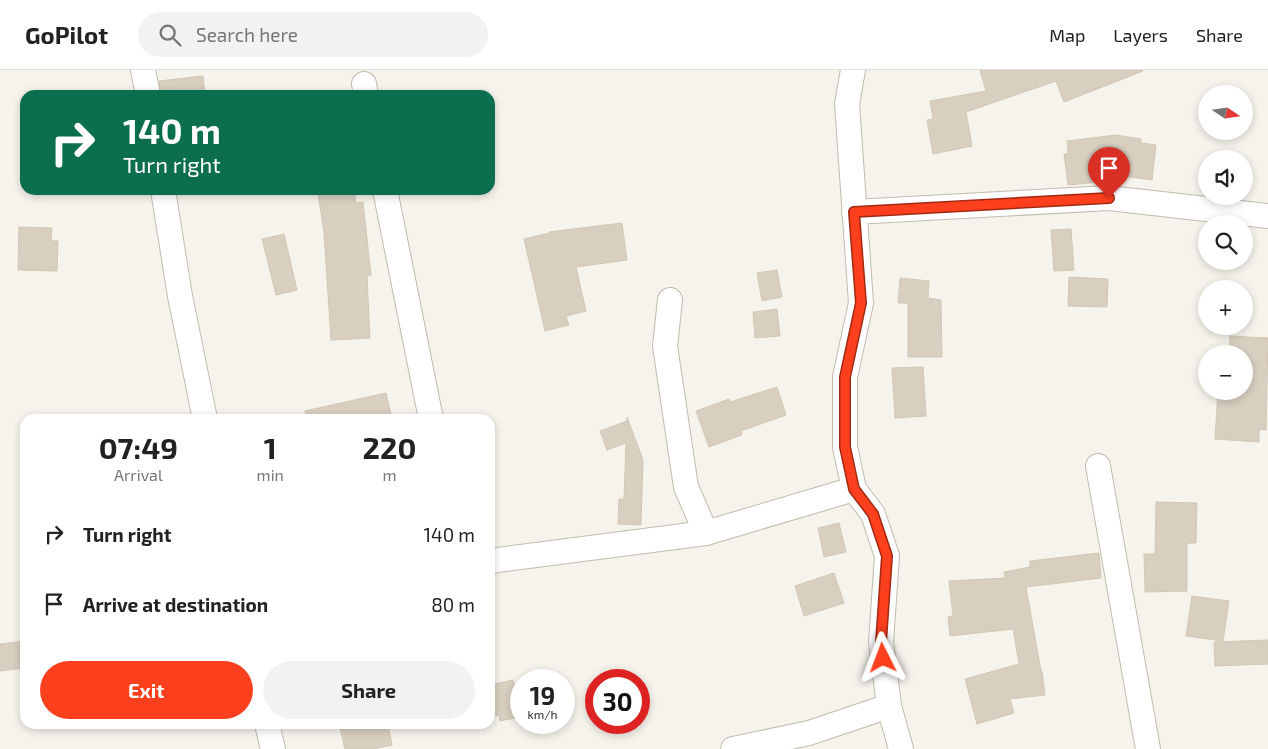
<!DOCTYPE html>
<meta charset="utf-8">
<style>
:root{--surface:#fff;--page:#f2f2f2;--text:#222;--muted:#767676;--line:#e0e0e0;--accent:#fc3f1d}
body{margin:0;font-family:"Exo 2",sans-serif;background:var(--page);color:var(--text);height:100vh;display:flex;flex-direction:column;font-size:19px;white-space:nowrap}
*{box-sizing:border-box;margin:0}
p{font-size:16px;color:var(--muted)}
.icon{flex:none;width:28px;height:28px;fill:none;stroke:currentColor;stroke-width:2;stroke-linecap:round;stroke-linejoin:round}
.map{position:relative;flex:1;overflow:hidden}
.sheet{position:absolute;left:20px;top:344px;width:475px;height:315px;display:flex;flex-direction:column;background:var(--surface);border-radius:15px;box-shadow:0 2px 8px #0003}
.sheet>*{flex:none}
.top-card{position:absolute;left:20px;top:20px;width:475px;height:105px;border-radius:15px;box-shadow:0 2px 8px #0003;background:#0b6e4f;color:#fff;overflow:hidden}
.needle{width:32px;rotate:103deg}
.fabs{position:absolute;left:1198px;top:15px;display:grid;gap:10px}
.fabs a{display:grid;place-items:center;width:55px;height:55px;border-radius:50%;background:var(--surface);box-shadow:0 2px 8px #0003;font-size:25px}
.speed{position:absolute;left:510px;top:599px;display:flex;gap:10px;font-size:25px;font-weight:700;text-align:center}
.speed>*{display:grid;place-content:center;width:65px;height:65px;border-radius:50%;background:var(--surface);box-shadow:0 2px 8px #0003;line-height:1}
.speed small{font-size:12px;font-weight:400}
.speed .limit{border:8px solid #d22;background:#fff;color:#111}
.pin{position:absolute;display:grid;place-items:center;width:42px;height:42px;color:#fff;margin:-51px -21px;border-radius:50% 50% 50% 0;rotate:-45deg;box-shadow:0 0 5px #0007}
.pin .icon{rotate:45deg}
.me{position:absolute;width:55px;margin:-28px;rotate:357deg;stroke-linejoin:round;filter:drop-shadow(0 0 4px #0008)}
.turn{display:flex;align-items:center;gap:18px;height:105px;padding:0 20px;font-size:22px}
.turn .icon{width:65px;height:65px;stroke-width:2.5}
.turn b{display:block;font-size:35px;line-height:42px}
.eta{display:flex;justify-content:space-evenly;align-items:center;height:85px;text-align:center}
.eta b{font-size:30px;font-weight:700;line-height:35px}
.action{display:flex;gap:10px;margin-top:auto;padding:10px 20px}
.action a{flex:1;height:58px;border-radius:30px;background:var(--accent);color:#fff;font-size:20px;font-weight:700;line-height:58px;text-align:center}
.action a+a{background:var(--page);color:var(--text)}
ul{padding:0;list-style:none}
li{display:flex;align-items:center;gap:15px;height:70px;padding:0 20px}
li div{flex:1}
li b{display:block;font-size:19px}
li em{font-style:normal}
header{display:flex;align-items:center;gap:30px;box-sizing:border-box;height:70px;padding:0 25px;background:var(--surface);border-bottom:1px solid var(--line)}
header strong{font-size:24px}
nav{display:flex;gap:28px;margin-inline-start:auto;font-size:18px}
.search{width:350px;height:45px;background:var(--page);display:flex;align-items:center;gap:12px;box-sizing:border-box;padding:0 18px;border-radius:28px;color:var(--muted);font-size:19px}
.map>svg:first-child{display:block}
</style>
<header>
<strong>GoPilot</strong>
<div class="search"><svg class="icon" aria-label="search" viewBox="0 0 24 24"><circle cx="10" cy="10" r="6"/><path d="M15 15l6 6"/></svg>Search here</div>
<nav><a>Map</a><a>Layers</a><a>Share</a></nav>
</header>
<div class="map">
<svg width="1268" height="679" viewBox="0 0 1268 679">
<rect width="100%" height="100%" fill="#f6f3ec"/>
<g fill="#d8cfc1" stroke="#d3c7b4">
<path d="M 980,0 L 1142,0 L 1143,1 L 1064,32 L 1056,11 L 966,42 L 972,76 L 933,84 L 927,50 L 933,49 L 930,31 L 986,21 Z"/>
<path d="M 203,6 L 205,25 L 161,25 L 159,11 Z"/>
<path d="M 1116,65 L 1141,69 L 1141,73 L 1156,75 L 1152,110 L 1100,103 L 1101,112 L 1068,115 L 1064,84 L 1068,84 L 1067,71 Z"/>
<path d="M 336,120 L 354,120 L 356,133 L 363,132 L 371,205 L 367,206 L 370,268 L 331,270 L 324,162 L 318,123 Z"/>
<path d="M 622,153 L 627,190 L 576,197 L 586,241 L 566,246 L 569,255 L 545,261 L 524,169 L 549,163 L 549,162 Z"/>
<path d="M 19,157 L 52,158 L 51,171 L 58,171 L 57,201 L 18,200 Z"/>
<path d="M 1071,159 L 1074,200 L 1054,201 L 1051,160 Z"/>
<path d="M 284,164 L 297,220 L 276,225 L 262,169 Z"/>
<path d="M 777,200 L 782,227 L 762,231 L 757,203 Z"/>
<path d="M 1069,207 L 1108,209 L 1107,237 L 1068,236 Z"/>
<path d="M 900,208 L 929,211 L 928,228 L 941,230 L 942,287 L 908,287 L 908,233 L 898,233 Z"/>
<path d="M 777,239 L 780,266 L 755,268 L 753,242 Z"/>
<path d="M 1230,266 L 1268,268 L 1266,360 L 1259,359 L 1259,372 L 1215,369 L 1218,321 L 1244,321 L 1244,284 L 1229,284 Z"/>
<path d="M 923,297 L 926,346 L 895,348 L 892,298 Z"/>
<path d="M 777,317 L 786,345 L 741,361 L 742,365 L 709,377 L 696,341 L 729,329 L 730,332 Z"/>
<path d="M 386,323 L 392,349 L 306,349 L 305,341 Z"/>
<path d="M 627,347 L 643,390 L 641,455 L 618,454 L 619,429 L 624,429 L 626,373 L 607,380 L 600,361 L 627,351 Z"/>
<path d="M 1156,432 L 1197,433 L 1196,473 L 1187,473 L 1187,521 L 1145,522 L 1144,484 L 1155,484 Z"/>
<path d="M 839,453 L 846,482 L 824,487 L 818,458 Z"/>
<path d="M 1099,483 L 1101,508 L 1026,517 L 1041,601 L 1042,601 L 1045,625 L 1010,629 L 1014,643 L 977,654 L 965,609 L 1019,594 L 1013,559 L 950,566 L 948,547 L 953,546 L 949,511 L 1005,508 L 1004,502 L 1030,497 L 1030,491 Z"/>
<path d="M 834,503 L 844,533 L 804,546 L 795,516 Z"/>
<path d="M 1192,526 L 1229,531 L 1223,571 L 1186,566 Z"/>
<path d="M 1268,570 L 1268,594 L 1215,596 L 1214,572 Z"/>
<path d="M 25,571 L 25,598 L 0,601 L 0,574 Z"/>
<path d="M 513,610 L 520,647 L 500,651 L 499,645 L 490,648 L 490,615 Z"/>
<path d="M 339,654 L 388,654 L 392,675 L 373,679 L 345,679 Z"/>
</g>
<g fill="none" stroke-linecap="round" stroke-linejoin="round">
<defs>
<g id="street">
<path d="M 143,0 L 148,25"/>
<path d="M 853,0 L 847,34 L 861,233 L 845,307 L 845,377 L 854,419 L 873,444 L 887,486 L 881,572 L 889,636 L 901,679"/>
<path d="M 364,14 L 366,25"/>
<path d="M 163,120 L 180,226 L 205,349"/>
<path d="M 385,120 L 431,349"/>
<path d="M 854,142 L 1109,128 L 1268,146"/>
<path d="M 670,230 L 665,276 L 686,417 L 706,463"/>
<path d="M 1098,396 L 1148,679"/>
<path d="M 490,491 L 706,463 L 854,419"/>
<path d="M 267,654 L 273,679"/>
<path d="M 733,679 L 809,663 L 889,636"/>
</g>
</defs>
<use href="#street" stroke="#c2bbae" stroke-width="26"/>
<use href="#street" stroke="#fff" stroke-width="24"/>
</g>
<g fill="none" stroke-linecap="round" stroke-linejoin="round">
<defs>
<path id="route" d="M 883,588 L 881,572 L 887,486 L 873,444 L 854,419 L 845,377 L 845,307 L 861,233 L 854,142 L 1109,128"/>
</defs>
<use href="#route" stroke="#a42913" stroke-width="12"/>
<use href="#route" stroke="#fc3f1d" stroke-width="9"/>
</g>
</svg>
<div class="fabs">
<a><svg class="needle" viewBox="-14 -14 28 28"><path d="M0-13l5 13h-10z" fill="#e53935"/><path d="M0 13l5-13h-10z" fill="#767676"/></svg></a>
<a><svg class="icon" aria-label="sound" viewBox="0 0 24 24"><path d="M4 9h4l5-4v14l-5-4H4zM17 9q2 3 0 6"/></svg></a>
<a><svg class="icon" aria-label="search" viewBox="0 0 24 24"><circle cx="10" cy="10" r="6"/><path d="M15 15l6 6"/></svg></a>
<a>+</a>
<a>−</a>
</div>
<div class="speed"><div>19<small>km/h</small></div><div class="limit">30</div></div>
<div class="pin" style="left:1109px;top:128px;background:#d93025"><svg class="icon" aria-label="arrive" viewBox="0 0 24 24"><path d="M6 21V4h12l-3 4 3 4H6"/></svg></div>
<svg class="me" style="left:883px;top:588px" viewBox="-20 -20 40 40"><path d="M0-17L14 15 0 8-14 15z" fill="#fc3f1d" stroke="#fff" stroke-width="4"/></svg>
<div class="top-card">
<div class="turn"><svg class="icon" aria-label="right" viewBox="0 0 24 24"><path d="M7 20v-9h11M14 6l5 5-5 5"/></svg><div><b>140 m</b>Turn right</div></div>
</div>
<section class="sheet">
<div class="eta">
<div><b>07:49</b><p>Arrival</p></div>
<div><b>1</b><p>min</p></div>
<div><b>220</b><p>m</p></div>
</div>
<ul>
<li><svg class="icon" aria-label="right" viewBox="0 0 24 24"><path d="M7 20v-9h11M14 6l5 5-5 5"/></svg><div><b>Turn right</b></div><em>140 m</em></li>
<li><svg class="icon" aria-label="arrive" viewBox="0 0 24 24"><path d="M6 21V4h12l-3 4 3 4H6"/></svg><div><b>Arrive at destination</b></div><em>80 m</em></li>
</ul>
<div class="action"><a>Exit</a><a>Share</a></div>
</section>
</div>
